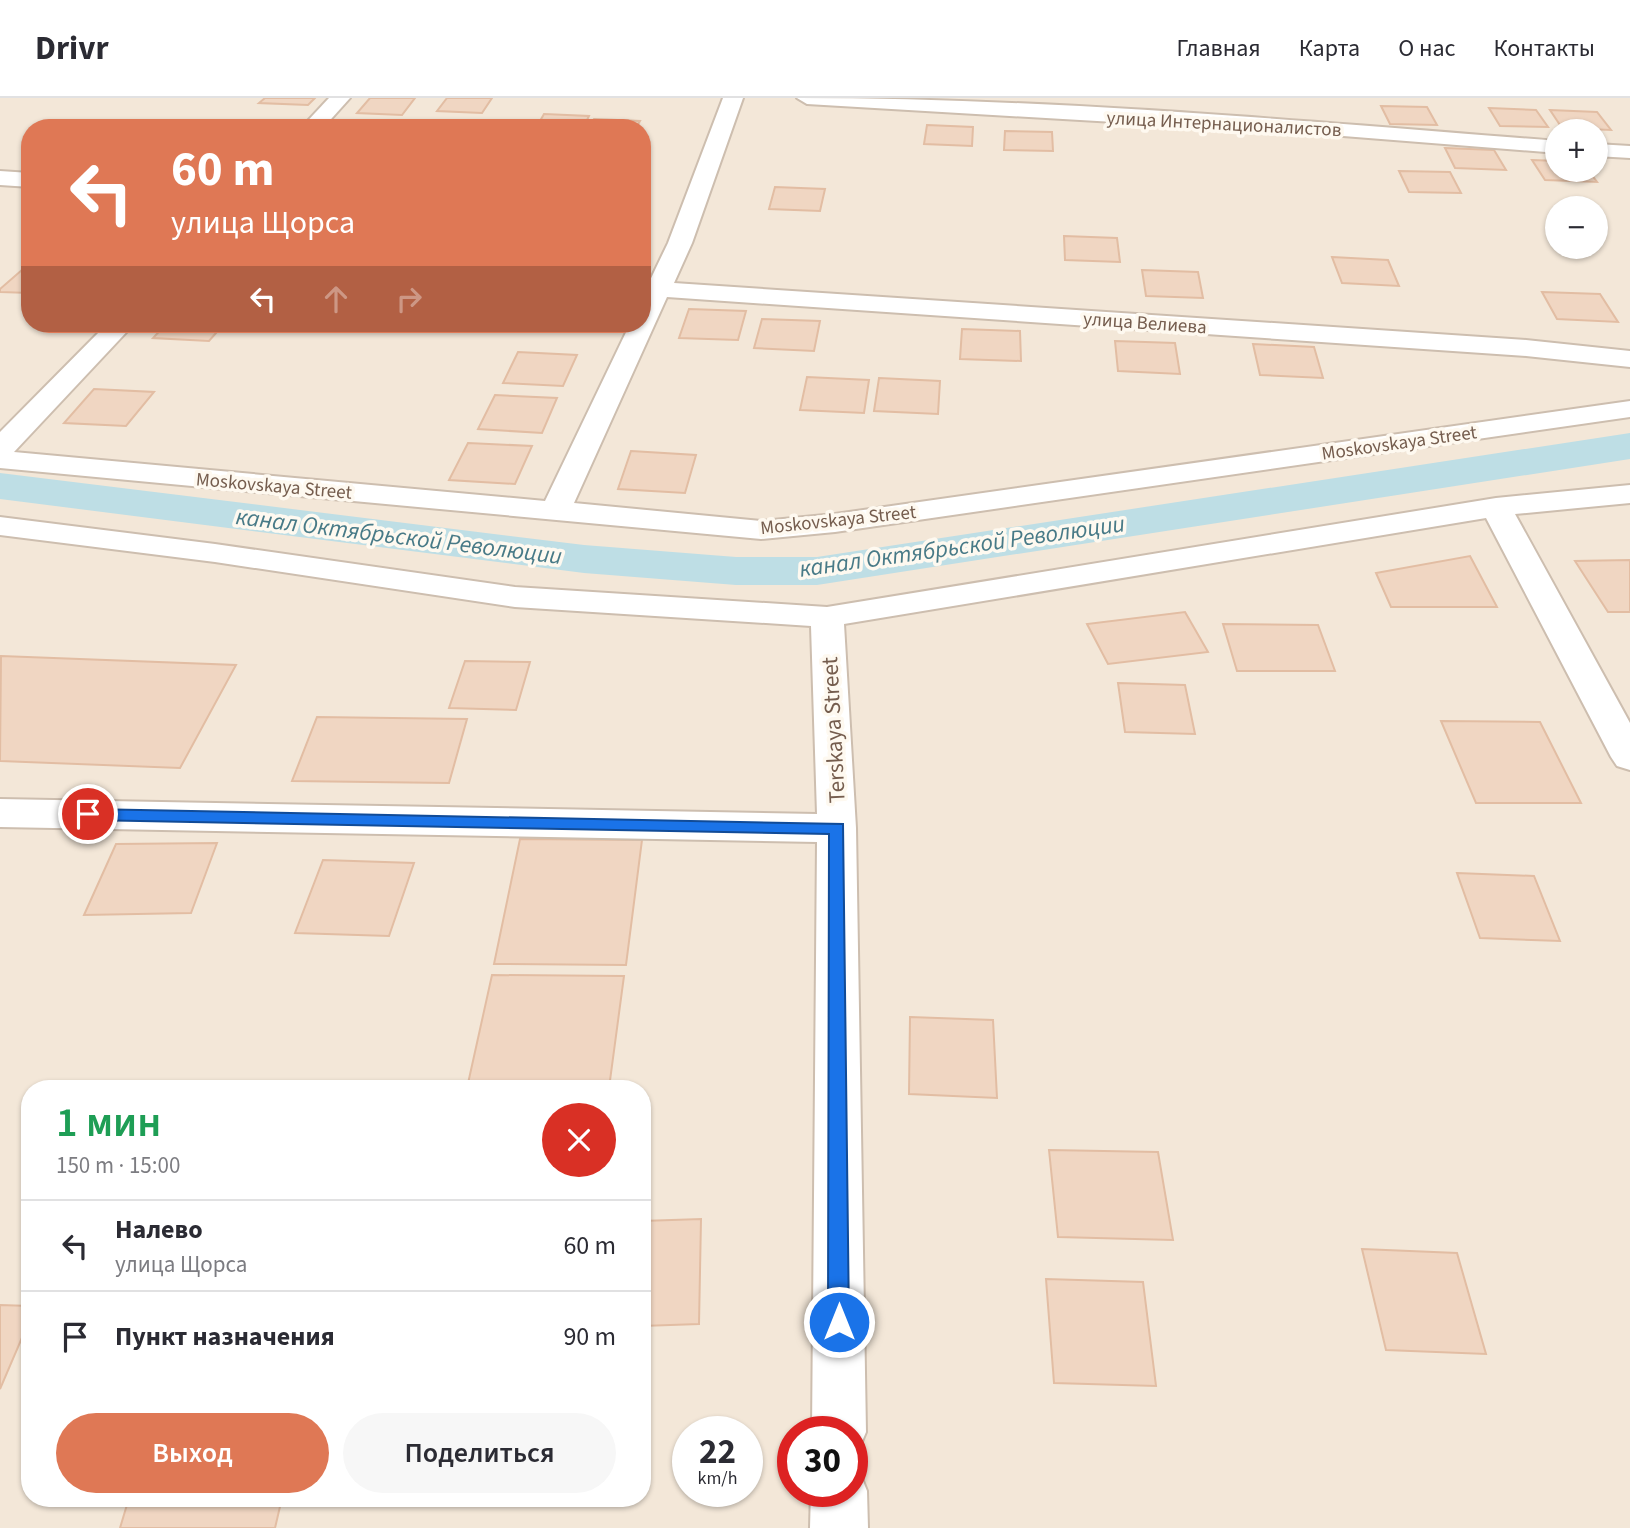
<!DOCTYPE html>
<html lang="ru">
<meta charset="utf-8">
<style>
:root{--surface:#fff;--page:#f7f7f7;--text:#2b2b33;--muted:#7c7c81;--line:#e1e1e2;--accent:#df7855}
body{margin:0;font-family:"Source Sans 3",sans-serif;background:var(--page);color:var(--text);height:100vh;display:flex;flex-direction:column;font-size:26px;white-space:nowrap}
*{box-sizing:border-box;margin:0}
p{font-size:23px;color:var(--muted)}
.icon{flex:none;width:38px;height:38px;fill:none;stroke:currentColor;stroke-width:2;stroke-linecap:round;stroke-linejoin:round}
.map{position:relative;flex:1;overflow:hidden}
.drawer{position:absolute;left:21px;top:982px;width:630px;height:427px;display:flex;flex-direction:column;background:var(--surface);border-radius:28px;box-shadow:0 2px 5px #0004}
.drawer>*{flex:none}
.guide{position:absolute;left:21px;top:21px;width:630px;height:214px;border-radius:28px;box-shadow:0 2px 5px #0004;background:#df7855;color:#fff;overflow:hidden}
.fabs{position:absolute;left:1545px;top:21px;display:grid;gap:14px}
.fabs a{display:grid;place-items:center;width:63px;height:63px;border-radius:50%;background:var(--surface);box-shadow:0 2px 5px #0004;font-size:35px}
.speed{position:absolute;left:672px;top:1318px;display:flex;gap:14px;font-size:35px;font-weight:700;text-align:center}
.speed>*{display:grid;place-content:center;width:91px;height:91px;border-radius:50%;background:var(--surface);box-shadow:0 2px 5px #0004;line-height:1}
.speed small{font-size:18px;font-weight:400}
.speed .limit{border:10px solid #d22;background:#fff;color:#111}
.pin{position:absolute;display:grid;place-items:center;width:60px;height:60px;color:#fff;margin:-30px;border:4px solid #fff;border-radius:50%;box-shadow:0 2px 7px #0007}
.me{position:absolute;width:77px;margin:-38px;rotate:0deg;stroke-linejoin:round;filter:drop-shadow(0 0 5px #0008)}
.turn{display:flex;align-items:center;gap:24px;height:147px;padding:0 35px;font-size:32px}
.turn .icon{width:91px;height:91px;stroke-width:2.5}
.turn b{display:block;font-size:49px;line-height:60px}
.lanes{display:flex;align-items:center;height:66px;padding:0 35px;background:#0003;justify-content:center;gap:35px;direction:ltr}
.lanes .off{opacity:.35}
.round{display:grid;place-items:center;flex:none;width:74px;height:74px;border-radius:37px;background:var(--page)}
.head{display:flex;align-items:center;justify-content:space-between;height:119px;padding:0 35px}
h1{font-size:42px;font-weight:600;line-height:52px;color:#1e9e55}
.primary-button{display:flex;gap:14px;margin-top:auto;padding:14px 35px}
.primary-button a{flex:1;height:80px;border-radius:42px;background:var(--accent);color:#fff;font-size:28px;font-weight:600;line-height:80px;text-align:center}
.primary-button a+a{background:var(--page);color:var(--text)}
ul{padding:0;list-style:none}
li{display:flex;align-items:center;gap:21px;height:91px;padding:0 35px;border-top:2px solid var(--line)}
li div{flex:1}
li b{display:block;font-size:26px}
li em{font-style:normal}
header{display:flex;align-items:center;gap:42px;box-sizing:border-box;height:98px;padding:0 35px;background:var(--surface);border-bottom:2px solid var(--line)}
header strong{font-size:33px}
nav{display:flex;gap:38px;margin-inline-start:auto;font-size:24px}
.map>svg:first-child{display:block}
</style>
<header>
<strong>Drivr</strong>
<nav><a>Главная</a><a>Карта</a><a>О нас</a><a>Контакты</a></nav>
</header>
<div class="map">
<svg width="1630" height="1430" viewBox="0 0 1630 1430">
<rect width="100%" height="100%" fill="#fcf5e9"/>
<path fill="#f3e7d8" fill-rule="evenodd" d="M 0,0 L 1630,0 L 1630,1430 L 0,1430 ZM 30,30 L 642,30 L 642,226 L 30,226 ZM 1558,33 L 1596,33 L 1596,72 L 1558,72 ZM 1558,110 L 1596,110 L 1596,149 L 1558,149 ZM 30,990 L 642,990 L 642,1400 L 30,1400 ZM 688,1334 L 747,1334 L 747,1393 L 688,1393 ZM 793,1334 L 852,1334 L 852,1393 L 793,1393 Z"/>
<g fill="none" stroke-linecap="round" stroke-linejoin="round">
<path fill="#bedee5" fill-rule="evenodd" d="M 1630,335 L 1630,361 L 817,487 L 736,487 L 584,475 L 0,401 L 0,375 L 584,447 L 736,459 L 817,459 Z"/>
</g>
<g fill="#f0d6c2" stroke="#e2bda3" stroke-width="2">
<path d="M 265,0 L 315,0 L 308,7 L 259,5 Z"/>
<path d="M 370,0 L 415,0 L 402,17 L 357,15 Z"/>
<path d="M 447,0 L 492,0 L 482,15 L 437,13 Z"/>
<path d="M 1381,8 L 1427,9 L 1437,27 L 1390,26 Z"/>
<path d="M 1489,10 L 1536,12 L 1548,29 L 1500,28 Z"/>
<path d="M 1550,12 L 1597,14 L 1611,32 L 1562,30 Z"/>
<path d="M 544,16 L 589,18 L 583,30 L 536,30 Z"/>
<path d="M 594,21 L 640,23 L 636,30 L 590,30 Z"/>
<path d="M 483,24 L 528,26 L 526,30 L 479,30 Z"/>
<path d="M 927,27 L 973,29 L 972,48 L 924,46 Z"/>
<path d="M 1005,33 L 1052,34 L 1053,53 L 1004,52 Z"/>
<path d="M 1445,50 L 1494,52 L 1506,72 L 1455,70 Z"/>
<path d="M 1532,62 L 1558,63 L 1558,72 L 1588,72 L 1597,84 L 1545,82 Z"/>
<path d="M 1399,73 L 1450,74 L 1461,95 L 1409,94 Z"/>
<path d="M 775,89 L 825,91 L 820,113 L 769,111 Z"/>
<path d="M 1064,138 L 1117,140 L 1120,164 L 1065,162 Z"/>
<path d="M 1332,159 L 1388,162 L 1399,188 L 1342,185 Z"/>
<path d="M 30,165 L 30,195 L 0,194 L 0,191 Z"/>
<path d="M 1142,172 L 1198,174 L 1203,200 L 1146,198 Z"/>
<path d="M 1542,194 L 1600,196 L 1618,224 L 1557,221 Z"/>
<path d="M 689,211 L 746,213 L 738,242 L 679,240 Z"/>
<path d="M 762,221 L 820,223 L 814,253 L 754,250 Z"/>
<path d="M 166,226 L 224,226 L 209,243 L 153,240 Z"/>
<path d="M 962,231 L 1020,233 L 1021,263 L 960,261 Z"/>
<path d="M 1115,243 L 1175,245 L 1180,276 L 1118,273 Z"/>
<path d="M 1253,246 L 1314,249 L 1323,280 L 1260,277 Z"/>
<path d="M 518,254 L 577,257 L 563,288 L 503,285 Z"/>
<path d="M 807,279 L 869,282 L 864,315 L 800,312 Z"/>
<path d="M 879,280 L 940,283 L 938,316 L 874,313 Z"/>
<path d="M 94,291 L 154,294 L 126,328 L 64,325 Z"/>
<path d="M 495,297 L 557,300 L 542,335 L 478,331 Z"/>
<path d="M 468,345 L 532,348 L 515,386 L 449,382 Z"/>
<path d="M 631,353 L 696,357 L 685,395 L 618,391 Z"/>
<path d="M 1470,458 L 1497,509 L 1391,509 L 1376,475 Z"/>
<path d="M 1630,462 L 1630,514 L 1608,514 L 1575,463 Z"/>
<path d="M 1185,514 L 1208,554 L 1108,566 L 1087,526 Z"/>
<path d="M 1223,526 L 1318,527 L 1335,573 L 1237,573 Z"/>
<path d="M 1,558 L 236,567 L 180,670 L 0,663 Z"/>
<path d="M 465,563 L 530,564 L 516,612 L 449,610 Z"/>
<path d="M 1118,585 L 1185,587 L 1195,636 L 1125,634 Z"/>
<path d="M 317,619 L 467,621 L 449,685 L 292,683 Z"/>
<path d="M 1441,623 L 1540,624 L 1581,705 L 1476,705 Z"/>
<path d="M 520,741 L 642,742 L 626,867 L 494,866 Z"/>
<path d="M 217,745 L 191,815 L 84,817 L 116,746 Z"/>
<path d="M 323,762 L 414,765 L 389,838 L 295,835 Z"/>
<path d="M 1457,775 L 1534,778 L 1560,843 L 1480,840 Z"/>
<path d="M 492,877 L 624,878 L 609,990 L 467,990 Z"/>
<path d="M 910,919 L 993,922 L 997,1000 L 909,996 Z"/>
<path d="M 1049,1052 L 1158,1054 L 1173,1142 L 1058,1139 Z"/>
<path d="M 701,1121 L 699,1226 L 642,1228 L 642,1123 Z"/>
<path d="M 1362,1151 L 1457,1155 L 1486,1256 L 1386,1252 Z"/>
<path d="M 1046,1181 L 1143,1184 L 1156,1288 L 1054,1285 Z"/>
<path d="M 0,1207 L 30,1208 L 30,1221 L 0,1291 Z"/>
<path d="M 129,1400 L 282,1400 L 275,1430 L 120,1430 Z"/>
</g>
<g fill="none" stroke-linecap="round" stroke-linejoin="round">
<defs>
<g id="minor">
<path d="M 329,0 L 350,0 L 323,30 L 301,30 Z"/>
<path d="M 723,0 L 743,0 L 692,145 L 674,185 L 1526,242 L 1630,253 L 1630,269 L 1526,258 L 667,199 L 574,405 L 761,423 L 835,416 L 1630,303 L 1630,319 L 835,434 L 761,441 L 0,370 L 0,334 L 107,226 L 134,226 L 14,354 L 545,403 L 630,226 L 642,226 L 642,199 L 668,145 Z"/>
<path d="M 797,0 C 1051,0 1305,23 1558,43 L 1558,55 L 1318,36 L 807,6 Z"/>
<path d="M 1596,46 L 1630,48 L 1630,60 L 1596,58 Z"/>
<path d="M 0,73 L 30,75 L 30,89 L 0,87 Z"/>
<path d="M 1630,387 L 1630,405 L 1515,416 L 1630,625 L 1630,672 L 1617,668 L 1611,659 L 1486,420 L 844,526 L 856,730 L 866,1334 L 858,1353 L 852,1356 L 852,1334 L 812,1334 L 817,744 L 0,729 L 0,701 L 817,716 L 811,528 L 515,509 L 215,464 L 0,437 L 0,419 L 215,446 L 515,489 L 827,509 L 1496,400 Z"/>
<path d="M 852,1370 L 859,1373 L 867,1393 L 868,1430 L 810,1430 L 811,1393 L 852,1393 Z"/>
</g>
</defs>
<use href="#minor" stroke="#cdbeaf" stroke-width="4"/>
<use href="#minor" fill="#fff" fill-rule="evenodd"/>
</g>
<path fill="#1a73e8" stroke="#114b97" stroke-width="2" d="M 88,711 L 843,726 L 849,1224 L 846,1231 L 839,1234 L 831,1231 L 828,1224 L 829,736 L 88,722 L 80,716 Z"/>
<g text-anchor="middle" stroke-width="7" stroke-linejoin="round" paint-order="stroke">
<g font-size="19" fill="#755d4e" stroke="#fef9f0">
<text transform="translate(1224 25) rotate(3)" y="7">улица Интернационалистов</text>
<text transform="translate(1145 224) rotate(4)" y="7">улица Велиева</text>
<text transform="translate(1399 344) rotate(-8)" y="7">Moskovskaya Street</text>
<text transform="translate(274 387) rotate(5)" y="7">Moskovskaya Street</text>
<text transform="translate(838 421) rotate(-6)" y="7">Moskovskaya Street</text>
</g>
<g font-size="23" fill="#755d4e" stroke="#fef9f0">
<text transform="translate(833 632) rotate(-93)" y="8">Terskaya Street</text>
</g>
<g font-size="24" font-style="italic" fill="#487a87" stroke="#fef9f0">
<text transform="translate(399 438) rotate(7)" y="8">канал Октябрьской Революции</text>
<text transform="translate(962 448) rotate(-8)" y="8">канал Октябрьской Революции</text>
</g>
</g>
</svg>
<div class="fabs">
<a>+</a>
<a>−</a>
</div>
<div class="speed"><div>22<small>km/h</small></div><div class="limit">30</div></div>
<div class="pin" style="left:88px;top:716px;background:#d93025"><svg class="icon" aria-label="arrive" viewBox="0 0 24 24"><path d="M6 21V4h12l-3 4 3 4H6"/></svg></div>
<svg class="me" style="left:839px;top:1224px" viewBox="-20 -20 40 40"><circle r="17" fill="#1a73e8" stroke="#fff" stroke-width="3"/><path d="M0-11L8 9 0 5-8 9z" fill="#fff"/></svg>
<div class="guide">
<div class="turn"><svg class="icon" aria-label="left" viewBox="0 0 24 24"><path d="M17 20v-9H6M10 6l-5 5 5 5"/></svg><div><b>60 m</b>улица Щорса</div></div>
<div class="lanes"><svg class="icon" aria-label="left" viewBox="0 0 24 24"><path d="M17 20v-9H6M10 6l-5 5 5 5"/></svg><svg class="icon off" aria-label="ahead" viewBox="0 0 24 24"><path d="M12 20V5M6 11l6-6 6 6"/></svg><svg class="icon off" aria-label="right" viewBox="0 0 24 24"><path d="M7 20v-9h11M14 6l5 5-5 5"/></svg></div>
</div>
<section class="drawer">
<div class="head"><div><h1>1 мин</h1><p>150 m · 15:00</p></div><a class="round" style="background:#d93025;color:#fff"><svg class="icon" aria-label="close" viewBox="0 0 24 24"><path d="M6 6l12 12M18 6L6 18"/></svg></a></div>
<ul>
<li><svg class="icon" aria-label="left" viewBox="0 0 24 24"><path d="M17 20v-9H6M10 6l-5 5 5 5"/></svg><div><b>Налево</b><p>улица Щорса</p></div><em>60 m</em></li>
<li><svg class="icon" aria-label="arrive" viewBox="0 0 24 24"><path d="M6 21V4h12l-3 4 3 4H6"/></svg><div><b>Пункт назначения</b></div><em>90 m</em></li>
</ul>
<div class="primary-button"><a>Выход</a><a>Поделиться</a></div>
</section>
</div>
